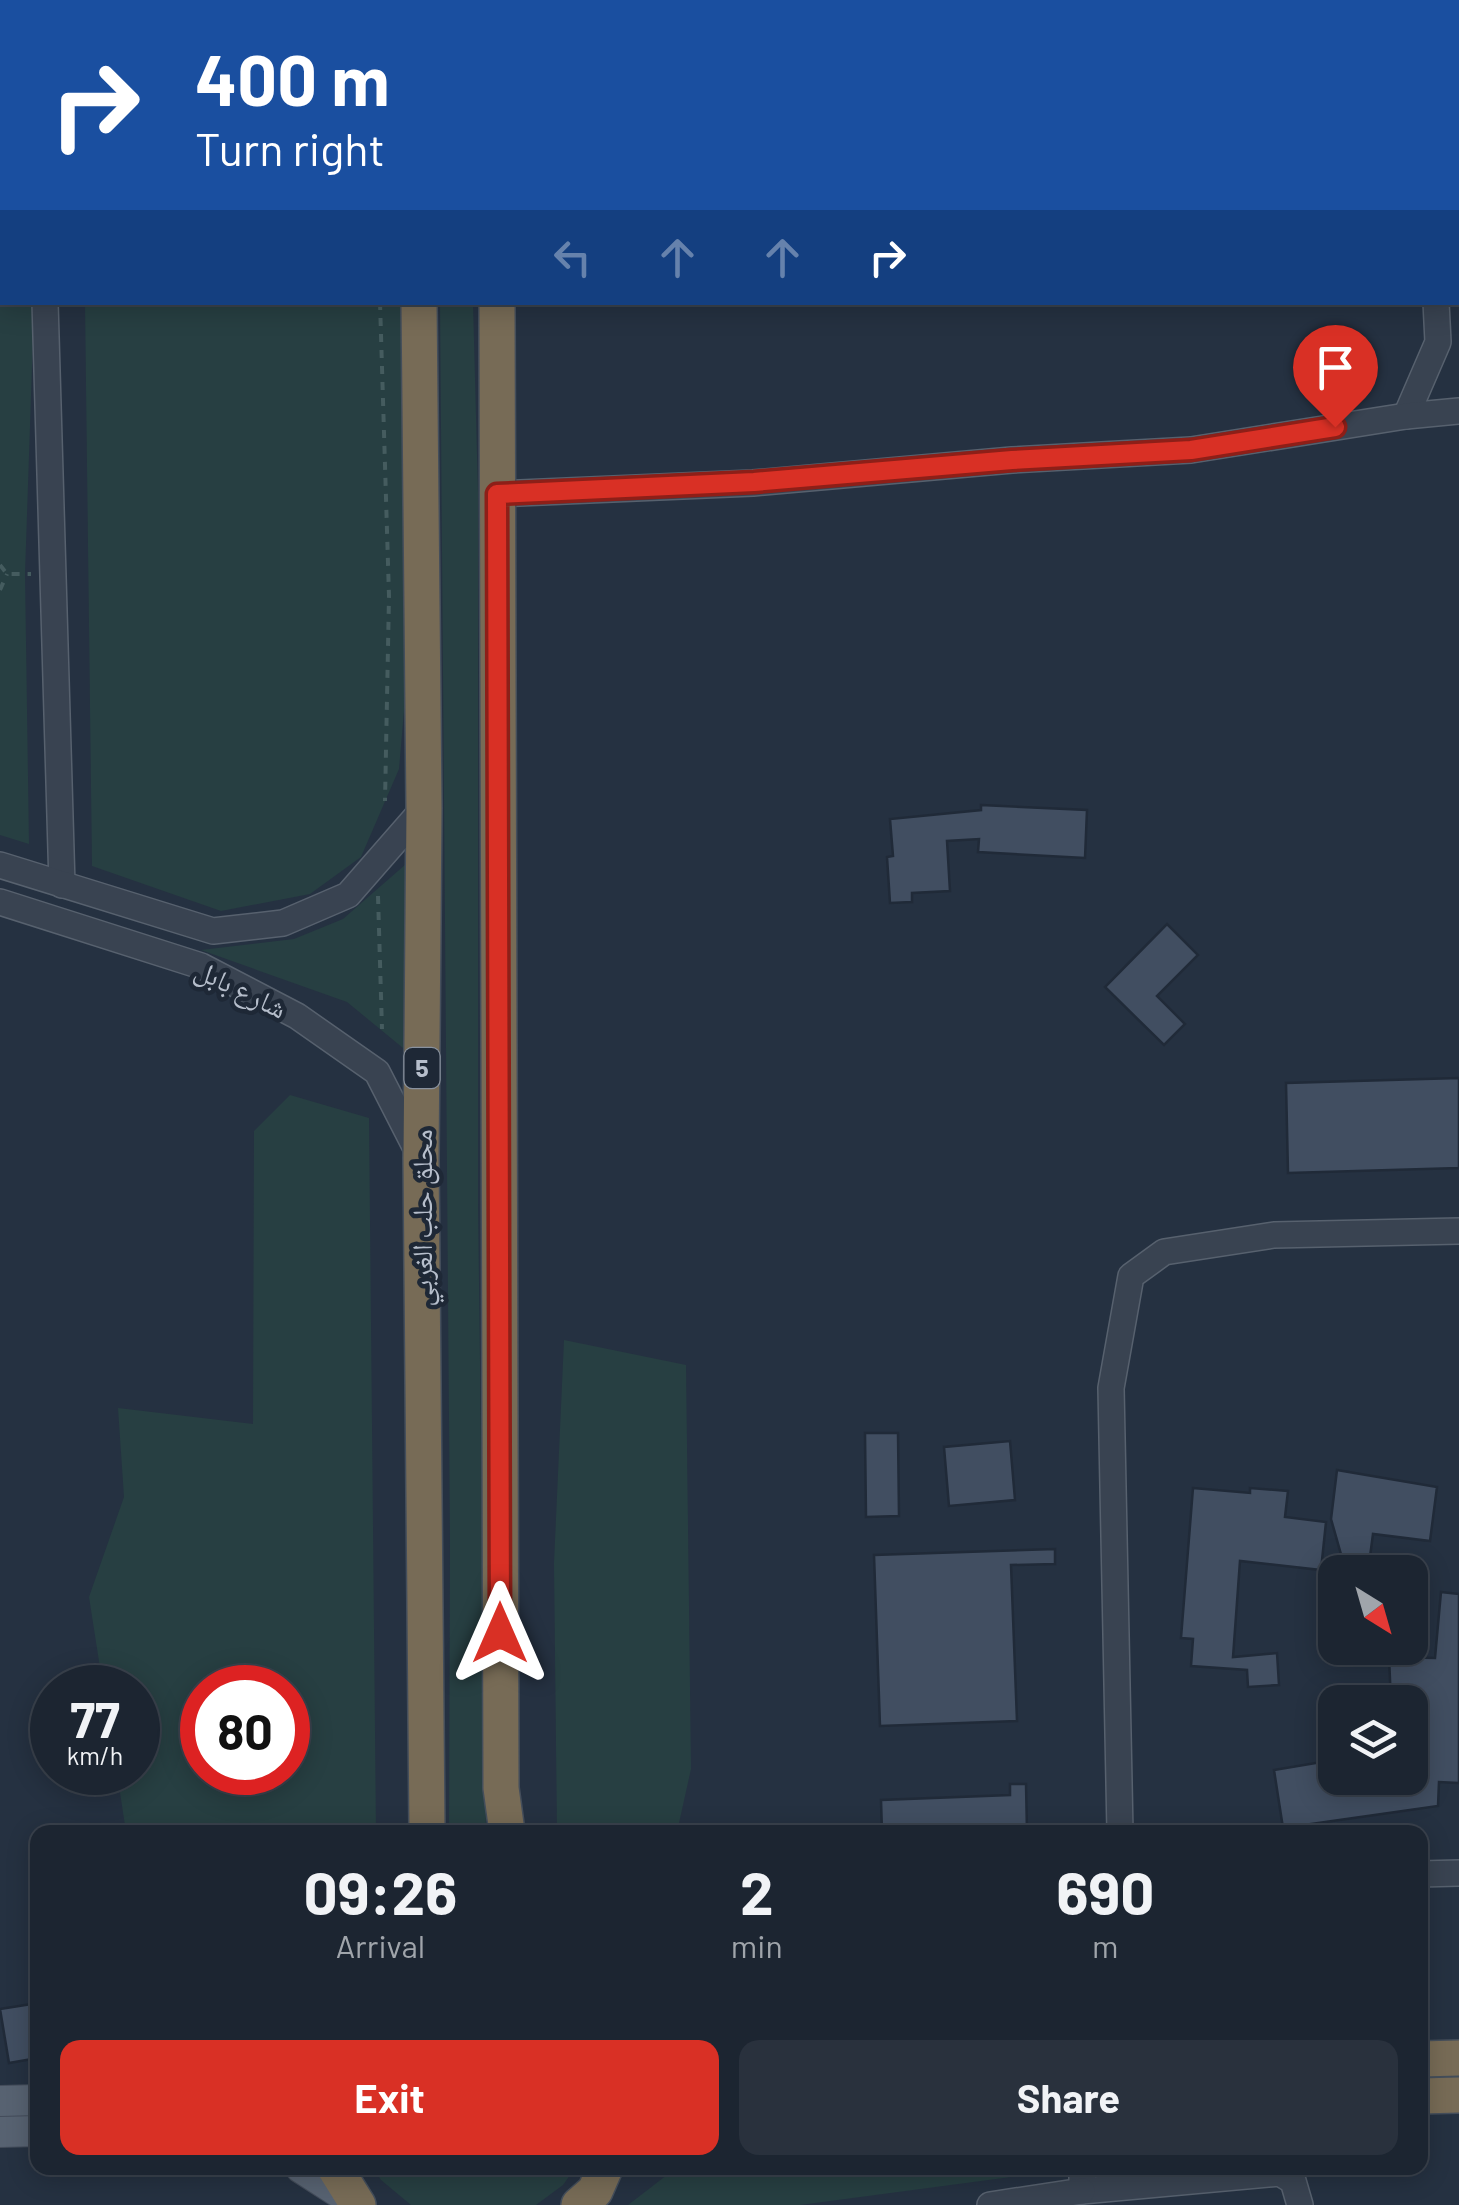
<!DOCTYPE html>
<meta charset="utf-8">
<style>
:root{--surface:#1c2531;--page:#29313d;--text:#f1f3f6;--muted:#a0a5ab;--line:#3a424d;--accent:#d93025}
body{margin:0;font-family:Barlow,"Noto Naskh Arabic",sans-serif;background:var(--page);color:var(--text);height:100vh;display:flex;flex-direction:column;font-size:38px;white-space:nowrap}
*{box-sizing:border-box;margin:0}
p{font-size:32px;color:var(--muted)}
.icon{flex:none;width:55px;height:55px;fill:none;stroke:currentColor;stroke-width:2;stroke-linecap:round;stroke-linejoin:round}
.map{position:relative;flex:1;overflow:hidden}
.side{position:absolute;left:30px;top:1825px;width:1398px;height:350px;display:flex;flex-direction:column;background:var(--surface);border-radius:20px;box-shadow:0 5px 25px #0003,0 0 0 2px var(--line)}
.side>*{flex:none}
.guide{position:absolute;left:0px;top:0px;width:1460px;height:305px;box-shadow:0 5px 25px #0003,0 0 0 2px var(--line);background:#1a4fa0;color:#fff;overflow:hidden}
.needle{width:65px;rotate:143deg}
.controls{position:absolute;left:1318px;top:1555px;display:grid;gap:20px}
.controls a{display:grid;place-items:center;width:110px;height:110px;border-radius:20px;background:var(--surface);box-shadow:0 5px 25px #0003,0 0 0 2px var(--line);font-size:50px}
.speed{position:absolute;left:30px;top:1665px;display:flex;gap:20px;font-size:50px;font-weight:700;text-align:center}
.speed>*{display:grid;place-content:center;width:130px;height:130px;border-radius:50%;background:var(--surface);box-shadow:0 5px 25px #0003,0 0 0 2px var(--line);line-height:1}
.speed small{font-size:25px;font-weight:400}
.speed .limit{border:15px solid #d22;background:#fff;color:#111}
.pin{position:absolute;display:grid;place-items:center;width:85px;height:85px;color:#fff;margin:-102px -42px;border-radius:50% 50% 50% 0;rotate:-45deg;box-shadow:0 0 10px #0007}
.pin .icon{rotate:45deg}
.me{position:absolute;width:110px;margin:-55px;rotate:0deg;stroke-linejoin:round;filter:drop-shadow(0 0 8px #0008)}
.turn{display:flex;align-items:center;gap:35px;height:210px;padding:0 30px;font-size:45px}
.turn .icon{width:130px;height:130px;stroke-width:2.5}
.turn b{display:block;font-size:70px;line-height:85px}
.lanes{display:flex;align-items:center;height:95px;padding:0 30px;background:#0003;justify-content:center;gap:50px;direction:ltr}
.lanes .off{opacity:.35}
.eta{display:flex;justify-content:space-evenly;align-items:center;height:170px;text-align:center}
.eta b{font-size:60px;font-weight:700;line-height:70px}
.action{display:flex;gap:20px;margin-top:auto;padding:20px 30px}
.action a{flex:1;height:115px;border-radius:20px;background:var(--accent);color:#fff;font-size:40px;font-weight:700;line-height:115px;text-align:center}
.action a+a{background:var(--page);color:var(--text)}
.map>svg:first-child{display:block}
</style>
<div class="map">
<svg width="1459" height="2205" viewBox="0 0 1459 2205">
<rect width="100%" height="100%" fill="#253141"/>
<g fill="#273f42" fill-rule="evenodd">
<path d="M 85,303 L 404,303 L 411,630 L 399,769 L 361,857 L 310,894 L 221,911 L 92,866 Z"/>
<path d="M 440,303 L 473,303 L 478,492 L 478,1204 L 486,1832 L 449,1832 L 450,1544 Z"/>
<path d="M 0,307 L 34,307 L 25,574 L 29,844 L 0,835 Z"/>
<path d="M 406,864 L 403,1048 L 347,1002 L 201,950 L 294,939 L 343,919 Z"/>
<path d="M 290,1095 L 369,1118 L 376,1832 L 126,1832 L 117,1773 L 138,1772 L 138,1688 L 103,1687 L 89,1597 L 124,1497 L 118,1408 L 253,1424 L 254,1131 ZM 202,1688 L 288,1688 L 288,1772 L 202,1772 Z"/>
<path d="M 564,1340 L 686,1365 L 691,1769 L 677,1832 L 557,1832 L 554,1563 Z"/>
<path d="M 373,2168 L 575,2168 L 563,2185 L 536,2205 L 411,2205 L 381,2180 Z"/>
<path d="M 676,2168 L 1018,2168 L 1011,2177 L 800,2205 L 628,2205 Z"/>
</g>
<g fill="#414e61" stroke="#202a38" stroke-width="2.5">
<path d="M 981,805 L 1087,810 L 1085,858 L 978,852 L 979,839 L 947,841 L 950,891 L 912,893 L 912,902 L 890,903 L 887,857 L 893,856 L 890,819 L 981,810 Z"/>
<path d="M 1167,924 L 1198,955 L 1157,996 L 1185,1024 L 1164,1045 L 1105,987 Z"/>
<path d="M 1459,1078 L 1459,1168 L 1288,1173 L 1286,1083 Z"/>
<path d="M 865,1433 L 898,1433 L 899,1516 L 866,1517 Z"/>
<path d="M 1010,1441 L 1015,1500 L 949,1506 L 944,1447 Z"/>
<path d="M 1337,1470 L 1437,1487 L 1430,1541 L 1373,1534 L 1368,1572 L 1346,1572 L 1331,1519 Z"/>
<path d="M 1193,1488 L 1250,1493 L 1250,1488 L 1288,1491 L 1285,1517 L 1326,1522 L 1321,1570 L 1240,1561 L 1233,1657 L 1277,1653 L 1279,1685 L 1248,1687 L 1247,1670 L 1191,1666 L 1193,1639 L 1181,1638 Z"/>
<path d="M 1055,1549 L 1055,1564 L 1011,1565 L 1017,1721 L 880,1726 L 874,1555 Z"/>
<path d="M 1441,1592 L 1459,1594 L 1459,1783 L 1439,1782 L 1438,1806 L 1283,1828 L 1274,1770 L 1322,1762 L 1320,1705 L 1335,1704 L 1335,1778 L 1410,1778 L 1410,1702 L 1391,1702 L 1389,1657 L 1435,1658 Z"/>
<path d="M 1010,1784 L 1026,1784 L 1027,1832 L 882,1832 L 881,1800 L 1010,1795 Z"/>
<path d="M 38,2003 L 38,2058 L 9,2063 L 0,2009 Z"/>
</g>
<g fill="none" stroke-linecap="round" stroke-linejoin="round">
<defs>
<g id="minor">
<path d="M 829,0 L 829,2"/>
<path d="M 1418,0 L 1419,2"/>
<path d="M 45,2 L 45,0"/>
<path d="M 0,282 L 2,282"/>
<path d="M 45,302 L 62,885"/>
<path d="M 1406,416 L 1438,342 L 1436,302"/>
<path d="M 497,494 L 753,483 L 1012,460 L 1191,450 L 1406,416 L 1459,411"/>
<path d="M 0,865 L 213,931 L 283,923 L 348,895 L 424,808"/>
<path d="M 0,902 L 201,966 L 297,1016 L 377,1072 L 419,1154"/>
<path d="M 1120,1832 L 1111,1388 L 1131,1276 L 1164,1252 L 1274,1235 L 1459,1231"/>
<path d="M 1420,1874 L 1459,1873"/>
<path d="M 1082,2168 L 1082,2191 L 1280,2173 L 1293,2181 L 1300,2205"/>
<path d="M 990,2205 L 1082,2191"/>
</g>
<g id="major">
<path d="M 0,2101 L 38,2100"/>
<path d="M 0,2132 L 38,2131"/>
<path d="M 301,2168 L 357,2204"/>
</g>
<g id="highway">
<path d="M 416,0 L 416,2"/>
<path d="M 496,0 L 496,2"/>
<path d="M 419,302 L 424,808 L 421,1158 L 427,1832"/>
<path d="M 497,302 L 501,1788 L 507,1832"/>
<path d="M 1420,2059 L 1459,2058"/>
<path d="M 1420,2096 L 1459,2095"/>
<path d="M 335,2168 L 358,2205"/>
<path d="M 579,2205 L 595,2191 L 605,2168"/>
</g>
</defs>
<use href="#minor" stroke="#57616e" stroke-width="28"/>
<use href="#major" stroke="#434c5a" stroke-width="32"/>
<use href="#highway" stroke="#444e5b" stroke-width="38"/>
<g stroke="#455c5f" stroke-width="4" stroke-dasharray="8 8" stroke-linecap="butt">
<path d="M 373,0 L 373,2"/>
<path d="M 533,2 L 533,0"/>
<path d="M 380,302 L 389,596 L 385,801"/>
<path d="M 0,565 L 7,574 L 31,574"/>
<path d="M 0,590 L 7,574"/>
<path d="M 378,896 L 382,1029"/>
</g>
<use href="#minor" stroke="#394351" stroke-width="25"/>
<use href="#major" stroke="#576271" stroke-width="30"/>
<use href="#highway" stroke="#776b56" stroke-width="35"/>
</g>
<g fill="none" stroke-linecap="round" stroke-linejoin="round">
<defs>
<path id="route" d="M 500,1633 L 497,494 L 754,482 L 1012,460 L 1191,450 L 1335,427"/>
</defs>
<use href="#route" stroke="#8d1f18" stroke-width="25"/>
<use href="#route" stroke="#d93025" stroke-width="18"/>
</g>
<g text-anchor="middle" stroke-width="9" stroke-linejoin="round" paint-order="stroke">
<rect fill="#1e2836" stroke="#88919e" stroke-width="2.5" x="404.5" y="1048" width="35" height="40" rx="8"/>
<g font-size="25" font-weight="bold" fill="#b6becb">
<text x="422" y="1077">5</text>
</g>
<g font-size="28" fill="#b6becb" stroke="#1e2836">
<text transform="translate(241 989) rotate(26)" y="10">شارع بابل</text>
<text transform="translate(422 1218) rotate(-90)" y="10">محلق حلب الغربي</text>
</g>
</g>
</svg>
<div class="controls">
<a><svg class="needle" viewBox="-14 -14 28 28"><path d="M0-13l5 13h-10z" fill="#e53935"/><path d="M0 13l5-13h-10z" fill="#a0a5ab"/></svg></a>
<a><svg class="icon" aria-label="layers" viewBox="0 0 24 24"><path d="M12 4l9 5-9 5-9-5zM3 14l9 5 9-5"/></svg></a>
</div>
<div class="speed"><div>77<small>km/h</small></div><div class="limit">80</div></div>
<div class="pin" style="left:1335px;top:427px;background:#d93025"><svg class="icon" aria-label="arrive" viewBox="0 0 24 24"><path d="M6 21V4h12l-3 4 3 4H6"/></svg></div>
<svg class="me" style="left:500px;top:1633px" viewBox="-20 -20 40 40"><path d="M0-17L14 15 0 8-14 15z" fill="#d93025" stroke="#fff" stroke-width="4"/></svg>
<div class="guide">
<div class="turn"><svg class="icon" aria-label="right" viewBox="0 0 24 24"><path d="M7 20v-9h11M14 6l5 5-5 5"/></svg><div><b>400 m</b>Turn right</div></div>
<div class="lanes"><svg class="icon off" aria-label="left" viewBox="0 0 24 24"><path d="M17 20v-9H6M10 6l-5 5 5 5"/></svg><svg class="icon off" aria-label="ahead" viewBox="0 0 24 24"><path d="M12 20V5M6 11l6-6 6 6"/></svg><svg class="icon off" aria-label="ahead" viewBox="0 0 24 24"><path d="M12 20V5M6 11l6-6 6 6"/></svg><svg class="icon" aria-label="right" viewBox="0 0 24 24"><path d="M7 20v-9h11M14 6l5 5-5 5"/></svg></div>
</div>
<section class="side">
<div class="eta">
<div><b>09:26</b><p>Arrival</p></div>
<div><b>2</b><p>min</p></div>
<div><b>690</b><p>m</p></div>
</div>
<div class="action"><a>Exit</a><a>Share</a></div>
</section>
</div>
